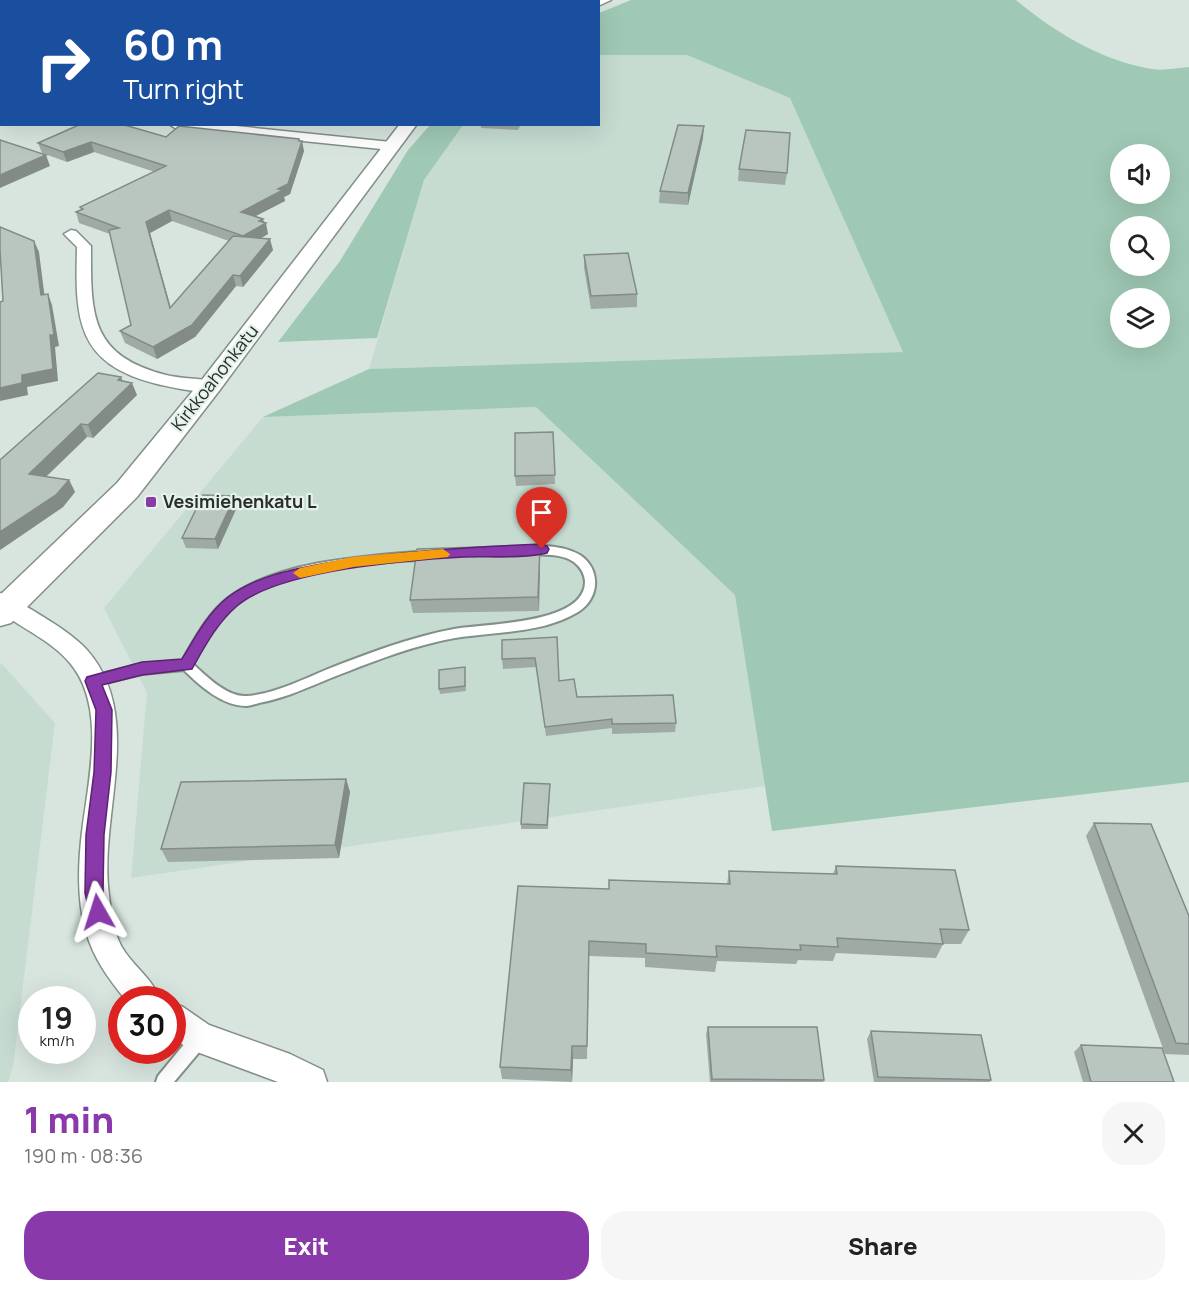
<!DOCTYPE html>
<meta charset="utf-8">
<style>
:root{--surface:#fff;--page:#f6f6f6;--text:#222;--muted:#767676;--accent:#8939a9}
body{margin:0;font-family:Manrope,sans-serif;background:var(--page);color:var(--text);height:100vh;display:flex;flex-direction:column;font-size:22px;white-space:nowrap}
*{box-sizing:border-box;margin:0}
p{font-size:20px;color:var(--muted)}
.icon{flex:none;width:33px;height:33px;fill:none;stroke:currentColor;stroke-width:2;stroke-linecap:round;stroke-linejoin:round}
.map{position:relative;height:1082px;overflow:hidden}
.panel{display:flex;flex-direction:column;background:var(--surface);flex:1}
.panel>*{flex:none}
.top-card{position:absolute;left:0px;top:0px;width:600px;height:126px;box-shadow:0 6px 24px #0002;background:#1a4fa0;color:#fff;overflow:hidden}
.buttons{position:absolute;left:1110px;top:144px;display:grid;gap:12px}
.buttons a{display:grid;place-items:center;width:60px;height:60px;border-radius:50%;background:var(--surface);box-shadow:0 6px 24px #0002;font-size:30px}
.speed{position:absolute;left:18px;top:986px;display:flex;gap:12px;font-size:30px;font-weight:700;text-align:center}
.speed>*{display:grid;place-content:center;width:78px;height:78px;border-radius:50%;background:var(--surface);box-shadow:0 6px 24px #0002;line-height:1}
.speed small{font-size:15px;font-weight:400}
.speed .limit{border:9px solid #d22;background:#fff;color:#111}
.pin{position:absolute;display:grid;place-items:center;width:51px;height:51px;color:#fff;margin:-62px -26px;border-radius:50% 50% 50% 0;rotate:-45deg;box-shadow:0 0 6px #0007}
.pin .icon{rotate:45deg}
.me{position:absolute;width:66px;margin:-33px;rotate:354deg;stroke-linejoin:round;filter:drop-shadow(0 0 4px #0008)}
.turn{display:flex;align-items:center;gap:21px;height:126px;padding:0 24px;font-size:27px}
.turn .icon{width:78px;height:78px;stroke-width:2.5}
.turn b{display:block;font-size:42px;line-height:51px}
.round{display:grid;place-items:center;flex:none;width:63px;height:63px;border-radius:24px;background:var(--page)}
.headline{display:flex;align-items:center;justify-content:space-between;height:102px;padding:0 24px}
h1{font-size:36px;font-weight:800;line-height:45px;color:var(--accent)}
.primary-button{display:flex;gap:12px;margin-top:auto;padding:12px 24px}
.primary-button a{flex:1;height:69px;border-radius:24px;background:var(--accent);color:#fff;font-size:24px;font-weight:800;line-height:69px;text-align:center}
.primary-button a+a{background:var(--page);color:var(--text)}
.map>svg:first-child{display:block}
</style>
<div class="map">
<svg width="1189" height="1082" viewBox="0 0 1189 1082">
<rect width="100%" height="100%" fill="#d7e5de"/>
<g fill="#c6dcd1">
<path d="M 599,55 L 687,55 L 790,98 L 903,352 L 369,369 L 424,180 L 463,125 L 598,124 Z"/>
<path d="M 536,407 L 735,595 L 765,786 L 131,878 L 147,693 L 104,608 L 263,417 Z"/>
<path d="M 2,664 L 55,723 L 13,1067 L 8,1082 L 0,1082 L 0,665 Z"/>
</g>
<g fill="#9fc9b5" fill-rule="evenodd">
<path d="M 631,0 L 1016,0 C 1054,32 1102,61 1152,69 C 1163,71 1177,68 1189,67 L 1189,782 L 772,831 L 735,595 L 536,407 L 263,417 L 369,369 L 903,352 L 790,98 L 687,55 L 599,55 L 599,13 ZM 1160,154 L 1160,194 L 1120,194 L 1120,154 ZM 1160,226 L 1160,266 L 1120,266 L 1120,226 ZM 1160,298 L 1160,338 L 1120,338 L 1120,298 Z"/>
<path d="M 431,124 L 463,125 L 424,180 L 377,338 L 278,342 L 340,261 L 408,150 Z"/>
</g>
<g fill="none" stroke-linecap="round" stroke-linejoin="round">
<defs>
<g id="lane">
<path d="M 540,546 C 553,546 568,548 580,555 C 601,569 600,598 578,612 C 537,637 482,630 436,642 C 402,650 369,663 336,676 C 311,686 286,698 259,703 C 255,704 250,706 246,706 C 222,706 199,685 184,670 L 142,674 L 93,686 L 89,684 L 87,681 L 89,678 L 93,676 L 142,664 L 182,661 C 195,639 208,613 228,598 C 279,560 367,556 428,551 L 433,555 L 428,559 C 368,564 285,565 236,604 C 217,619 204,643 193,664 C 206,676 227,697 246,696 C 272,695 304,679 328,669 C 369,653 411,637 454,629 C 484,623 586,625 585,581 C 584,572 580,567 574,562 C 557,550 529,558 523,551 L 528,547 Z"/>
<path d="M 200,1030 L 206,1032 L 208,1038 L 206,1044 L 174,1082 L 156,1082 L 158,1076 L 194,1032 Z"/>
</g>
<g id="street">
<path d="M 169,124 L 216,124 L 391,142 L 397,146 L 391,150 L 175,128 Z"/>
<path d="M 71,230 L 76,231 L 91,246 C 91,314 89,355 166,375 C 182,379 200,378 216,382 L 219,386 L 216,390 C 198,394 176,388 157,384 C 76,364 75,319 77,247 L 64,234 Z"/>
<path d="M 0,593 L 8,595 C 32,611 68,629 87,650 C 146,717 98,816 109,895 C 111,913 114,937 125,952 C 136,968 153,980 160,999 L 125,999 C 108,978 94,959 86,932 C 77,901 78,864 82,832 C 88,781 107,707 70,663 C 53,642 22,628 0,612 Z"/>
<path d="M 172,1003 L 183,1007 L 209,1025 L 290,1054 L 323,1070 L 327,1082 L 278,1082 L 189,1049 L 172,1037 Z"/>
</g>
<g id="secondary">
<path d="M 593,0 L 611,0 L 598,6 L 598,2 L 592,2 Z"/>
<path d="M 400,124 L 417,124 L 219,391 L 137,497 L 11,623 L 0,626 L 0,595 L 117,483 L 201,381 Z"/>
</g>
</defs>
<use href="#lane" stroke="#838f89" stroke-width="4"/>
<use href="#street" stroke="#838f89" stroke-width="3"/>
<use href="#secondary" stroke="#838f89" stroke-width="3"/>
<use href="#lane" fill="#fff" fill-rule="evenodd"/>
<use href="#street" fill="#fff" fill-rule="evenodd"/>
<use href="#secondary" fill="#fff" fill-rule="evenodd"/>
</g>
<g fill="#9faaa5" fill-rule="evenodd">
<path d="M 481,124 L 521,124 L 518,130 L 481,128 Z"/>
<path d="M 166,137 L 300,141 L 304,151 L 290,194 L 284,197 L 285,201 L 255,216 L 263,219 L 268,234 L 260,238 L 273,250 L 243,287 L 236,286 L 195,337 L 157,359 L 125,343 L 120,331 L 131,325 L 110,234 L 79,223 L 76,212 L 81,210 L 80,207 L 155,172 L 94,152 L 67,162 L 42,153 L 38,143 ZM 172,221 L 229,241 L 171,308 L 150,233 Z"/>
<path d="M 703,138 L 688,205 L 659,203 L 660,191 Z"/>
<path d="M 739,169 L 787,173 L 785,185 L 738,181 Z"/>
<path d="M 584,255 L 637,294 L 637,307 L 591,309 L 584,268 Z"/>
<path d="M 122,381 L 137,395 L 93,438 L 87,437 L 46,477 L 69,480 L 75,492 L 63,507 L 0,550 L 0,460 Z"/>
<path d="M 553,432 L 555,484 L 516,486 L 515,476 Z"/>
<path d="M 238,505 L 218,549 L 186,548 L 182,538 Z"/>
<path d="M 540,559 L 539,611 L 413,613 L 410,600 Z"/>
<path d="M 557,637 L 559,681 L 577,697 L 676,723 L 675,732 L 612,734 L 612,728 L 546,736 L 536,667 L 503,669 L 502,659 Z"/>
<path d="M 465,672 L 466,691 L 440,694 L 439,689 Z"/>
<path d="M 346,779 L 350,792 L 339,858 L 168,862 L 161,849 Z"/>
<path d="M 550,784 L 548,829 L 521,829 L 521,824 Z"/>
<path d="M 1094,823 L 1189,916 L 1189,1055 L 1165,1054 L 1086,836 Z"/>
<path d="M 836,866 L 969,930 L 961,944 L 943,944 L 936,958 L 836,953 L 833,961 L 798,960 L 796,964 L 717,961 L 715,972 L 645,967 L 645,958 L 589,956 L 587,1059 L 573,1059 L 572,1082 L 502,1079 L 500,1067 L 609,889 L 727,884 L 729,871 L 833,874 Z"/>
<path d="M 708,1027 L 824,1080 L 823,1082 L 710,1082 L 706,1034 Z"/>
<path d="M 871,1031 L 991,1080 L 990,1082 L 874,1082 L 867,1039 Z"/>
<path d="M 1081,1045 L 1174,1082 L 1083,1082 L 1074,1052 Z"/>
</g>
<g fill="#828b86">
<path d="M 704,126 L 703,138 L 688,205 L 688,193 Z"/>
<path d="M 299,139 L 301,145 L 302,141 L 304,151 L 290,194 L 284,197 L 285,201 L 244,222 L 241,212 L 278,189 Z"/>
<path d="M 91,142 L 94,152 L 67,162 L 63,152 Z"/>
<path d="M 46,155 L 50,166 L 0,188 L 0,175 Z"/>
<path d="M 169,210 L 172,221 L 150,233 L 174,320 L 146,222 Z"/>
<path d="M 263,219 L 264,224 L 266,223 L 268,234 L 246,247 L 243,236 L 259,221 Z"/>
<path d="M 270,239 L 273,250 L 243,287 L 240,276 Z"/>
<path d="M 34,241 L 39,252 L 46,307 L 41,295 Z"/>
<path d="M 233,275 L 236,286 L 195,337 L 157,359 L 153,347 Z"/>
<path d="M 48,294 L 52,305 L 59,346 L 55,347 L 58,381 L 27,387 L 28,395 L 0,401 L 0,388 L 22,375 Z"/>
<path d="M 121,377 L 126,389 L 132,383 L 137,395 L 93,438 L 88,425 L 118,380 Z"/>
<path d="M 81,424 L 87,437 L 35,487 L 29,474 Z"/>
<path d="M 69,480 L 75,492 L 63,507 L 0,550 L 0,532 Z"/>
<path d="M 235,496 L 238,505 L 218,549 L 215,539 Z"/>
<path d="M 540,545 L 540,559 L 539,611 L 538,597 Z"/>
<path d="M 346,779 L 350,792 L 339,858 L 335,845 Z"/>
<path d="M 572,1046 L 573,1059 L 572,1082 L 571,1070 Z"/>
</g>
<g fill="#b9c6c0" stroke="#828b86" stroke-width="1.5">
<path d="M 81,124 L 121,124 L 166,137 L 179,126 L 299,139 L 299,141 L 302,141 L 288,184 L 278,189 L 283,190 L 241,212 L 263,219 L 259,221 L 266,223 L 243,236 L 169,210 L 146,222 L 170,308 L 233,236 L 270,239 L 240,276 L 233,275 L 192,325 L 153,347 L 120,331 L 131,325 L 109,230 L 119,228 L 76,212 L 83,209 L 80,207 L 166,166 L 91,142 L 63,152 L 38,143 Z"/>
<path d="M 678,125 L 704,126 L 688,193 L 660,191 Z"/>
<path d="M 746,130 L 790,133 L 787,173 L 739,169 Z"/>
<path d="M 0,140 L 46,155 L 0,175 Z"/>
<path d="M 0,227 L 34,241 L 41,295 L 48,294 L 54,335 L 50,335 L 53,369 L 22,375 L 22,383 L 0,388 L 0,302 L 3,301 L 0,250 Z"/>
<path d="M 628,253 L 637,294 L 591,296 L 584,255 Z"/>
<path d="M 98,373 L 121,377 L 118,380 L 132,383 L 88,425 L 81,424 L 29,474 L 69,480 L 56,495 L 0,532 L 0,460 Z"/>
<path d="M 553,432 L 555,475 L 515,476 L 515,433 Z"/>
<path d="M 203,495 L 235,496 L 215,539 L 182,538 Z"/>
<path d="M 540,545 L 538,597 L 410,600 L 417,549 Z"/>
<path d="M 557,637 L 559,681 L 574,679 L 577,697 L 673,695 L 676,723 L 612,724 L 612,719 L 545,727 L 535,658 L 502,659 L 502,640 Z"/>
<path d="M 465,667 L 465,686 L 439,689 L 439,670 Z"/>
<path d="M 346,779 L 335,845 L 161,849 L 181,782 Z"/>
<path d="M 524,783 L 550,784 L 547,825 L 521,824 Z"/>
<path d="M 1094,823 L 1151,824 L 1189,916 L 1189,1044 L 1176,1043 Z"/>
<path d="M 836,866 L 955,870 L 969,930 L 940,929 L 943,944 L 837,938 L 838,947 L 800,945 L 801,950 L 716,946 L 717,957 L 646,953 L 646,944 L 589,941 L 587,1046 L 572,1046 L 571,1070 L 500,1067 L 518,886 L 609,889 L 609,880 L 730,884 L 729,871 L 837,874 Z"/>
<path d="M 708,1027 L 817,1027 L 824,1080 L 712,1079 Z"/>
<path d="M 871,1031 L 981,1035 L 991,1080 L 878,1077 Z"/>
<path d="M 1081,1045 L 1162,1048 L 1174,1082 L 1091,1082 Z"/>
</g>
<path fill="#8939a9" stroke="#59256e" stroke-width="1.5" d="M 542,544 L 547,546 L 549,549 L 547,553 C 524,559 488,556 464,557 C 408,560 279,570 237,606 C 217,623 205,646 192,669 L 142,675 L 102,685 L 112,710 L 111,772 L 104,835 L 103,893 L 107,912 L 104,919 L 98,921 L 91,919 L 85,893 L 86,835 L 94,772 L 96,710 L 85,681 L 87,677 L 142,662 L 182,659 C 195,637 208,613 228,597 C 256,576 293,569 327,563 C 398,551 469,547 542,544 Z"/>
<path fill="#f59e0b" d="M 443,549 L 450,554 L 448,557 L 353,567 L 300,578 L 293,573 L 300,568 L 353,557 Z"/>
<rect fill="#8939a9" stroke="#e5f2eb" stroke-width="2" x="145" y="496" width="12" height="12" rx="3"/>
<g text-anchor="middle" stroke-width="4.5" stroke-linejoin="round" paint-order="stroke">
<g font-size="18" fill="#292e2b" stroke="#e5f2eb">
<text transform="translate(215 378) rotate(-52)" y="6">Kirkkoahonkatu</text>
</g>
<g font-size="18" font-weight="bold" fill="#292e2b" stroke="#e5f2eb" text-anchor="start">
<text x="163" y="508">Vesimiehenkatu L</text>
</g>
</g>
</svg>
<div class="buttons">
<a><svg class="icon" aria-label="sound" viewBox="0 0 24 24"><path d="M4 9h4l5-4v14l-5-4H4zM17 9q2 3 0 6"/></svg></a>
<a><svg class="icon" aria-label="search" viewBox="0 0 24 24"><circle cx="10" cy="10" r="6"/><path d="M15 15l6 6"/></svg></a>
<a><svg class="icon" aria-label="layers" viewBox="0 0 24 24"><path d="M12 4l9 5-9 5-9-5zM3 14l9 5 9-5"/></svg></a>
</div>
<div class="speed"><div>19<small>km/h</small></div><div class="limit">30</div></div>
<div class="pin" style="left:542px;top:549px;background:#d93025"><svg class="icon" aria-label="arrive" viewBox="0 0 24 24"><path d="M6 21V4h12l-3 4 3 4H6"/></svg></div>
<svg class="me" style="left:98px;top:912px" viewBox="-20 -20 40 40"><path d="M0-17L14 15 0 8-14 15z" fill="#8939a9" stroke="#fff" stroke-width="4"/></svg>
<div class="top-card">
<div class="turn"><svg class="icon" aria-label="right" viewBox="0 0 24 24"><path d="M7 20v-9h11M14 6l5 5-5 5"/></svg><div><b>60 m</b>Turn right</div></div>
</div>
</div>
<section class="panel">
<div class="headline"><div><h1>1 min</h1><p>190 m · 08:36</p></div><a class="round"><svg class="icon" aria-label="close" viewBox="0 0 24 24"><path d="M6 6l12 12M18 6L6 18"/></svg></a></div>
<div class="primary-button"><a>Exit</a><a>Share</a></div>
</section>
